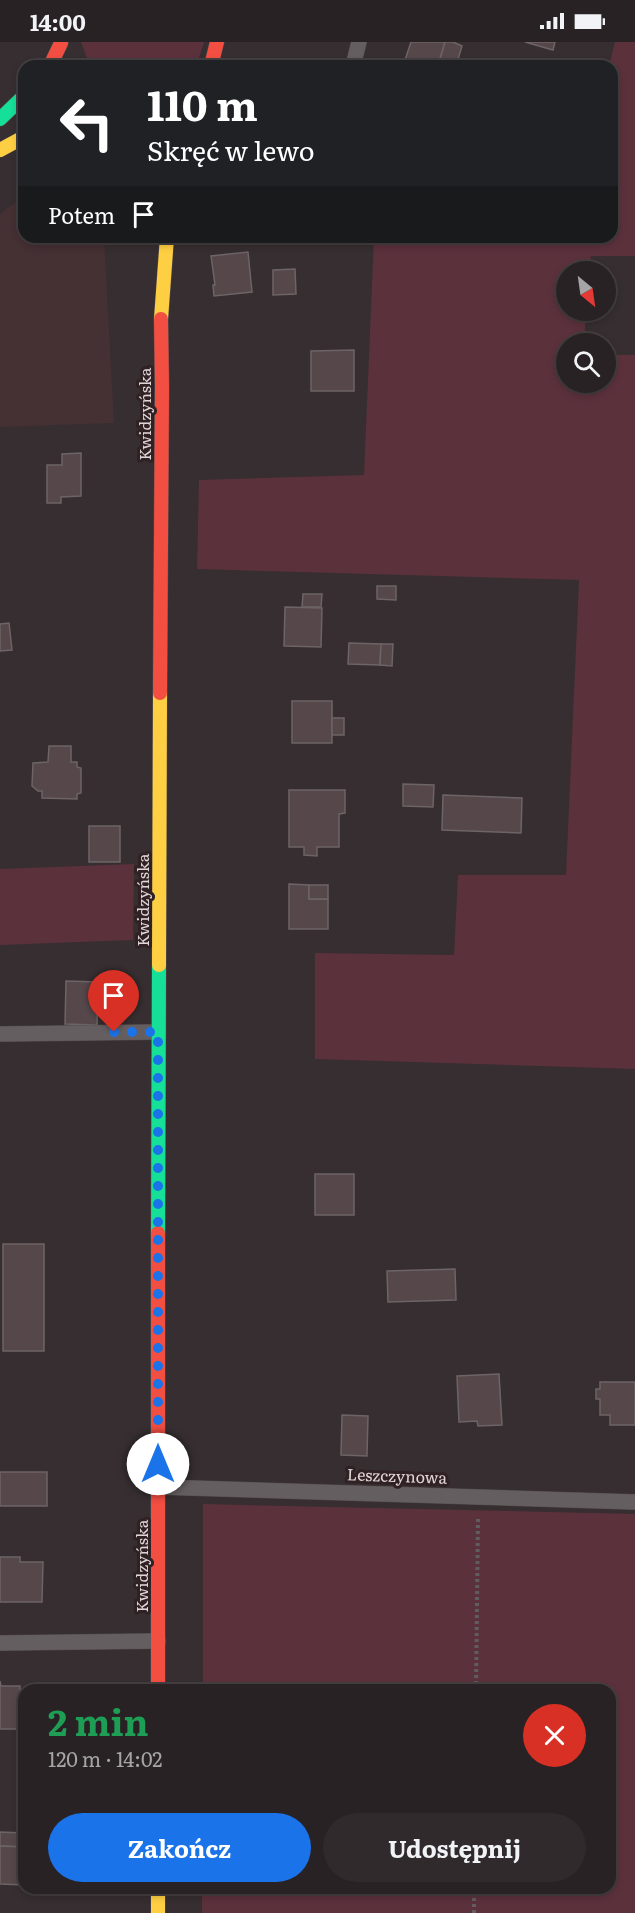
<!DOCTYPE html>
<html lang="pl">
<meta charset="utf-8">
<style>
:root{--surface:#282224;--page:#302a2c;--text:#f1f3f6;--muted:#a5a4a6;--line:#443f41;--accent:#1a73e8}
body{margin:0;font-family:Literata,serif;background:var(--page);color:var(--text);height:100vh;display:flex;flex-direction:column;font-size:22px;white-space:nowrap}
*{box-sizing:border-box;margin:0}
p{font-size:20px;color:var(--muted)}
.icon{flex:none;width:33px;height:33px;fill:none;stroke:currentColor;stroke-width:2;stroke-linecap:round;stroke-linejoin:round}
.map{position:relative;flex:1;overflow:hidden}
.details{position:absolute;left:18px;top:1642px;width:598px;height:210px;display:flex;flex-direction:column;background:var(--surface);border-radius:18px;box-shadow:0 3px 9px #0003,0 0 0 2px var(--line)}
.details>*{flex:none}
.banner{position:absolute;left:18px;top:18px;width:600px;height:183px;border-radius:18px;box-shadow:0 3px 9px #0003,0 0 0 2px var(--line);background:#202124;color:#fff;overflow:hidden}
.needle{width:39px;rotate:151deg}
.fabs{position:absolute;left:556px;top:219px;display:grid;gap:12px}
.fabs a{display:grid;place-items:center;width:60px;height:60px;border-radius:50%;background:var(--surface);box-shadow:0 3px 9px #0003,0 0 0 2px var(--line);font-size:30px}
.pin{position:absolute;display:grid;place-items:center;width:51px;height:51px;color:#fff;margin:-62px -26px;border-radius:50% 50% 50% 0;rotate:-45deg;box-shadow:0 0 6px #0007}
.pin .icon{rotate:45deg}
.me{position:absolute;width:66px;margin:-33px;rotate:0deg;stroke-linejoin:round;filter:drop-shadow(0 0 4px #0008)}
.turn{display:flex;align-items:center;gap:21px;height:126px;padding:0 30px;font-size:27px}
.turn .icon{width:78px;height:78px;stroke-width:2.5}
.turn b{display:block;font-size:42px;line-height:51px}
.then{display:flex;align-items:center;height:57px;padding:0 30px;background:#0003;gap:12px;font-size:22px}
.round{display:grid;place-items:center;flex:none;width:63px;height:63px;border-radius:32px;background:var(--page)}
.overview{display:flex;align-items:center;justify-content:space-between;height:102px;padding:0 30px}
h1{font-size:36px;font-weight:700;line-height:45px;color:#1e9e55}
.button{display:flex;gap:12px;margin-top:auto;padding:12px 30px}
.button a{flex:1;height:69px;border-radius:36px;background:var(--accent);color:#fff;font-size:24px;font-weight:700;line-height:69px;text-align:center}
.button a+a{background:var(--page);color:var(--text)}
.status{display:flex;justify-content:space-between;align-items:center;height:42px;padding:0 30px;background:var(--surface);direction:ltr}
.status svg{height:16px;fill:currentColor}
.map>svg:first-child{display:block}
</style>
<div class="status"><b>14:00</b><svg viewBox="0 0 49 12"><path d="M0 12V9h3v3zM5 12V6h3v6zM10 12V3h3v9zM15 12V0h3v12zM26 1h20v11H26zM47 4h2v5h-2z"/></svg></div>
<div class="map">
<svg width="635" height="1871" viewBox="0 0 635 1871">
<rect width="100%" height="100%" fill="#362e30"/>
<path fill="#453034" d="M 24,154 L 24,195 L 104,195 L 114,381 L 0,385 L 0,172 Z"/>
<g fill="#5b313c">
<path d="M 81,0 L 204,0 L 198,19 L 195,24 L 90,24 Z"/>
<path d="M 615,0 L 635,0 L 635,214 L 591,214 L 589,229 L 567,230 L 567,268 L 586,269 L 584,301 L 567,302 L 567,340 L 606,340 L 606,313 L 635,313 L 635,1027 L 315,1017 L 315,911 L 454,913 L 458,833 L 566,833 L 579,538 L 197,527 L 199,438 L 364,433 L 374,195 L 612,195 L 612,24 L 609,24 Z"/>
<path d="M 134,822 L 133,898 L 0,903 L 0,827 Z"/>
<path d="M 203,1462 L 635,1472 L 635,1871 L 202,1871 L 202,1847 L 610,1846 L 610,1648 L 203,1648 Z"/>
</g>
<g fill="#56474b" stroke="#6c6466" stroke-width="1.5">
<path d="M 411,0 L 445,0 L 438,24 L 403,24 Z"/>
<path d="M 445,0 L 453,0 L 462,4 L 456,24 L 438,24 Z"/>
<path d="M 525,0 L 555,0 L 553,8 Z"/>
<path d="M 248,210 L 252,250 L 214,254 L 213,243 L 215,243 L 211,214 Z"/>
<path d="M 295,227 L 296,252 L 273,253 L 273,228 Z"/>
<path d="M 354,308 L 354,349 L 311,349 L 311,309 Z"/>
<path d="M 81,411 L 81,454 L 61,455 L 61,461 L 47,461 L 47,423 L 62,423 L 62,412 Z"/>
<path d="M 377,544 L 396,544 L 396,558 L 377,557 Z"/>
<path d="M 303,552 L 322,552 L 321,565 L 302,565 Z"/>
<path d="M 285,565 L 322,566 L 321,605 L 284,604 Z"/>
<path d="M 9,581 L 12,608 L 0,609 L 0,582 Z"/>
<path d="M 349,601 L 381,602 L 380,623 L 348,622 Z"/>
<path d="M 381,602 L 393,602 L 392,624 L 380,623 Z"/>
<rect x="292" y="659" width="40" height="42"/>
<rect x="332" y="676" width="12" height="17"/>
<path d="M 49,704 L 71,704 L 71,720 L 77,720 L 77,725 L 81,726 L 81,751 L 77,752 L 77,757 L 42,756 L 42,749 L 38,749 L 32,744 L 33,721 L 48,720 Z"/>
<path d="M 403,742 L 434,743 L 433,765 L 403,764 Z"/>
<path d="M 289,748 L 345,748 L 345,771 L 339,772 L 339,805 L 317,805 L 317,814 L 304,813 L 304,805 L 289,805 Z"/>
<path d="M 443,753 L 522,756 L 521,791 L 442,788 Z"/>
<rect x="89" y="784" width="31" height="36"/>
<path d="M 289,842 L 309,843 L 309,857 L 328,857 L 328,887 L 289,887 Z"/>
<rect x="309" y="843" width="19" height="14"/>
<path d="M 66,939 L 98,940 L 97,983 L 65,982 Z"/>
<rect x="315" y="1132" width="39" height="41"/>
<rect x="3" y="1202" width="41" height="107"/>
<path d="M 455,1227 L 456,1258 L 388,1260 L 387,1229 Z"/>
<path d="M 499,1332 L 502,1383 L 478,1384 L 477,1379 L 459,1380 L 457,1334 Z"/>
<path d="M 600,1340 L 635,1340 L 635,1383 L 610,1383 L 610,1373 L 600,1373 L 600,1357 L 596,1357 L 596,1347 L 600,1347 Z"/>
<path d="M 342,1373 L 368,1374 L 367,1414 L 341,1413 Z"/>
<rect x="0" y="1430" width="47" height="34"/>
<path d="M 0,1515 L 20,1515 L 20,1520 L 43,1520 L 42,1560 L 0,1560 Z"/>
<path d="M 0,1639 L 1,1644 L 20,1644 L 20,1648 L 43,1648 L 24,1648 L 24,1687 L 0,1687 Z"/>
<path d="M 0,1790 L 24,1791 L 24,1805 L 0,1804 Z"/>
<path d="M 0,1804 L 24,1805 L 24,1843 L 0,1842 Z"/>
</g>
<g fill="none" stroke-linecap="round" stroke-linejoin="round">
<defs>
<g id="lane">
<path d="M 353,24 L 359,0"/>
<path d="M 0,992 L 158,990"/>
<path d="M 158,1445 L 635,1460"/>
<path d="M 0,1601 L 158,1599"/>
</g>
<g id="fast">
<path d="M 0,77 L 24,54"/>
<path d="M 158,1191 L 159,923"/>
</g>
<g id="slow">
<path d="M 0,108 L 24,95"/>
<path d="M 161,277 L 167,195"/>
<path d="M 159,923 L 160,651"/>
<path d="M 158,1846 L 158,1871"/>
</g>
<g id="jam">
<path d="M 50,24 L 61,1"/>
<path d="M 211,24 L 217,0"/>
<path d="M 160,651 L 162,345 L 161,277"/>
<path d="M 158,1191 L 158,1648"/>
</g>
</defs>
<use href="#lane" stroke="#544d4e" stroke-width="16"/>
<use href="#fast" stroke="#544d4e" stroke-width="15"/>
<use href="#slow" stroke="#544d4e" stroke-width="15"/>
<use href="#jam" stroke="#544d4e" stroke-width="15"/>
<g stroke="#615c5d" stroke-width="4" stroke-dasharray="3 3" stroke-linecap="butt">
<path d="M 476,1648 L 478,1476"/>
<path d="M 474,1871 L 474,1846"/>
</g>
<use href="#lane" stroke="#655e60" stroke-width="15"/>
<use href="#fast" stroke="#16e098" stroke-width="14"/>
<use href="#slow" stroke="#ffcf43" stroke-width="14"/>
<use href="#jam" stroke="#f24e42" stroke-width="14"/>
</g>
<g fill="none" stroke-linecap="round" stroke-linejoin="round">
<path stroke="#1a73e8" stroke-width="10" stroke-dasharray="0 18" d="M 114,990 L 158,990 L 158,1422"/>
</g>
<g text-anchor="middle" stroke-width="6" stroke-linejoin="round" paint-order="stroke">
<g font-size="16" fill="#e0d5d7" stroke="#302124">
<text transform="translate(145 372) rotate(-90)" y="6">Kwidzyńska</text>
<text transform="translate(143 858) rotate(-90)" y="6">Kwidzyńska</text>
<text transform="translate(397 1434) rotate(2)" y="6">Leszczynowa</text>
<text transform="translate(142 1524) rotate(-90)" y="6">Kwidzyńska</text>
</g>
</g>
</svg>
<div class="fabs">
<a><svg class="needle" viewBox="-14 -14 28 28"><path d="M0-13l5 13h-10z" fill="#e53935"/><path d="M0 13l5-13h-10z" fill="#a5a4a6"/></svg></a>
<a><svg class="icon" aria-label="search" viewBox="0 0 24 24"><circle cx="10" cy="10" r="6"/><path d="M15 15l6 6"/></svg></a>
</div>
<div class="pin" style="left:114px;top:990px;background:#d93025"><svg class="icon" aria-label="arrive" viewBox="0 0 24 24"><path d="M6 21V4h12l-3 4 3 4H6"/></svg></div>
<svg class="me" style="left:158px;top:1422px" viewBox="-20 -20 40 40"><circle r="19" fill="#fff"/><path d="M0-13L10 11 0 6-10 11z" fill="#1a73e8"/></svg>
<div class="banner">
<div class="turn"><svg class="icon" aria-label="left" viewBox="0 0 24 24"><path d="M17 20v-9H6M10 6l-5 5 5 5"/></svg><div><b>110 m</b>Skręć w lewo</div></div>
<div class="then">Potem<svg class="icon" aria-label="arrive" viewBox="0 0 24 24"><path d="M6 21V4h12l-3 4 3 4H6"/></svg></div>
</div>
<section class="details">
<div class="overview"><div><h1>2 min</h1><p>120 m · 14:02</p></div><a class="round" style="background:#d93025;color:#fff"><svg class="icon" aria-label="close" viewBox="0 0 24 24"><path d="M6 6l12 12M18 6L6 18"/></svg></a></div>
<div class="button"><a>Zakończ</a><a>Udostępnij</a></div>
</section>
</div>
